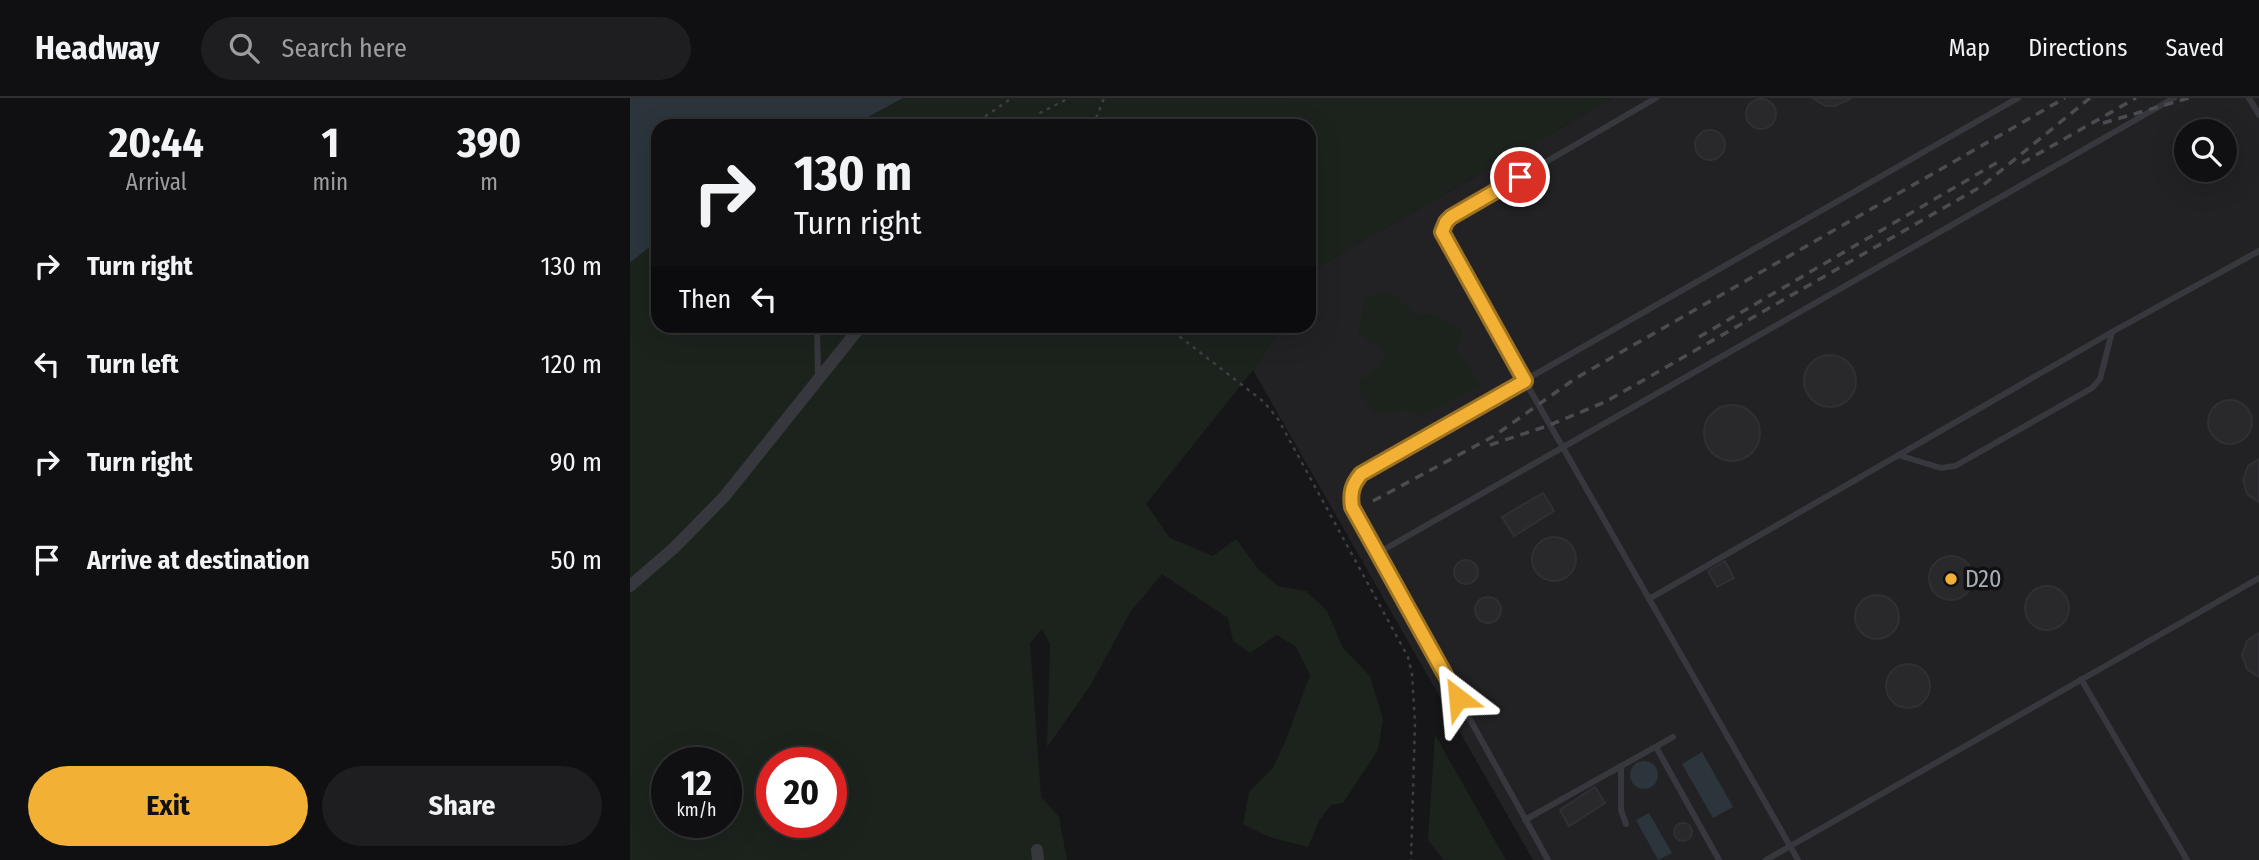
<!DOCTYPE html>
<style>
:root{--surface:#101012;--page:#1e1e20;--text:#f1f3f6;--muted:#9c9d9f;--line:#303032;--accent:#f2b134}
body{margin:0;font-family:"Fira Sans Condensed",sans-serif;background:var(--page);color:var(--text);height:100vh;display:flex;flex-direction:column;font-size:26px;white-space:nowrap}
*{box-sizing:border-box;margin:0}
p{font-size:23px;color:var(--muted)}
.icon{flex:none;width:38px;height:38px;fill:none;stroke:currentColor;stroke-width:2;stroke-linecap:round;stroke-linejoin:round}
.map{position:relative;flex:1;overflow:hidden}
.drawer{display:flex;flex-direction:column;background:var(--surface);width:630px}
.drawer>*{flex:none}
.guide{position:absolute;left:21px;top:21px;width:665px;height:214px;border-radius:21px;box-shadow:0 7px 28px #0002,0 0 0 2px var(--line);background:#101012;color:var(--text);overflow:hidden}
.buttons{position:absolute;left:1544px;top:21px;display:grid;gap:14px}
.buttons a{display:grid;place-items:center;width:63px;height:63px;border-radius:50%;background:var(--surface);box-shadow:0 7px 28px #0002,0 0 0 2px var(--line);font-size:35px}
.speed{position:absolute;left:21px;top:649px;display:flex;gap:14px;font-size:35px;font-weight:700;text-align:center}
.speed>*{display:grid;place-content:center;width:91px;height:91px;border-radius:50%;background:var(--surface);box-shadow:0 7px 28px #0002,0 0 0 2px var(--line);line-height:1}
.speed small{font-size:18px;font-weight:400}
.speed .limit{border:10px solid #d22;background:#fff;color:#111}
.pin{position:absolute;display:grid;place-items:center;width:60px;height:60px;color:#fff;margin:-30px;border:4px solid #fff;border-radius:50%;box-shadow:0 2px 7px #0007}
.me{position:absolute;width:77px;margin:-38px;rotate:331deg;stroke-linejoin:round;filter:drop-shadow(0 0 5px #0008)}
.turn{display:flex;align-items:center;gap:24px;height:147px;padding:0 28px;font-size:32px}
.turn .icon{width:91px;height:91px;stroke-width:2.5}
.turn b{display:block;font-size:49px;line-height:60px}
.then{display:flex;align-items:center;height:66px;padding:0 28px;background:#0003;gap:14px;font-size:26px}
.eta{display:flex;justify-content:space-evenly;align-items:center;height:119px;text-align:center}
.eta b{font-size:42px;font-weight:700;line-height:49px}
.button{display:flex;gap:14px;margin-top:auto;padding:14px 28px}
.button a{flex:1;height:80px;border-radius:42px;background:var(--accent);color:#111;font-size:28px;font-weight:700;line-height:80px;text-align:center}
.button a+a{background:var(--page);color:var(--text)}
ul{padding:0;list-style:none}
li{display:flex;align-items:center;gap:21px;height:98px;padding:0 28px}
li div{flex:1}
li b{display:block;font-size:26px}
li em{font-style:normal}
header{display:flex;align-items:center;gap:42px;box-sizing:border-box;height:98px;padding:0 35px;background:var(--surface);border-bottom:2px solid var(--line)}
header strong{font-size:33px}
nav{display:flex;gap:38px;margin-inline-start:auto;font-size:24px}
.search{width:490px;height:63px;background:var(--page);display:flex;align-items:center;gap:18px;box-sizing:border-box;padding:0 24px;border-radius:38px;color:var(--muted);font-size:26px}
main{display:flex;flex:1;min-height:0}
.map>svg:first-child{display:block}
</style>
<header>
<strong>Headway</strong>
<div class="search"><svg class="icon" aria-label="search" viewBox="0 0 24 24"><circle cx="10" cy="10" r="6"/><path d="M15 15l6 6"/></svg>Search here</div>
<nav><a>Map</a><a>Directions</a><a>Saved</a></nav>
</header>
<main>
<section class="drawer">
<div class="eta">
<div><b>20:44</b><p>Arrival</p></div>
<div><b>1</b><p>min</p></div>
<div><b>390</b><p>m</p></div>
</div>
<ul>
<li><svg class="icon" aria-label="right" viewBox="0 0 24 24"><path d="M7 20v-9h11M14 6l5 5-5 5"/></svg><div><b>Turn right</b></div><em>130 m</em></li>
<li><svg class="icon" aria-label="left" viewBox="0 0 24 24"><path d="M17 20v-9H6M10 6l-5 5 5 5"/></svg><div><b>Turn left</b></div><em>120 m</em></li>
<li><svg class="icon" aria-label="right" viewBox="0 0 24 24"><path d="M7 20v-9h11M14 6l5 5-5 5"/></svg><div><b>Turn right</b></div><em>90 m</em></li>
<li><svg class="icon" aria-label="arrive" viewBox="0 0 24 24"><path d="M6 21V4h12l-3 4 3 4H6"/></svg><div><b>Arrive at destination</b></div><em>50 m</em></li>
</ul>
<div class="button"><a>Exit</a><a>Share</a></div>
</section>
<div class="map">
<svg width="1629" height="762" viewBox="0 0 1629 762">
<rect width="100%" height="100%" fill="#161618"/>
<path fill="#222225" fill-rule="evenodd" d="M 983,0 L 1629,0 L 1629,762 L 903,762 L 623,272 L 652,228 L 679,228 L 679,186 L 691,167 ZM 1556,33 L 1594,33 L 1594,72 L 1556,72 Z"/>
<g fill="#1c231d" fill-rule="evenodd">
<path d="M 273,0 L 983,0 L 691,167 L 679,186 L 679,28 L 222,28 Z"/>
<path d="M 28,142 L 28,228 L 652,228 L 623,272 L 516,406 L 540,440 L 583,458 L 606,441 L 629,472 L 648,488 L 676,493 L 697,513 L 713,550 L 740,578 L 753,621 L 748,652 L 713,705 L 701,707 L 689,723 L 678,749 L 639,739 L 613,726 L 619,694 L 643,670 L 655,644 L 680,577 L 666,549 L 647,537 L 620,555 L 603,543 L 598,520 L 532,476 L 501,513 L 460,588 L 417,649 L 420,546 L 412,531 L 400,545 L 411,699 L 429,719 L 437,762 L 0,762 L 0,165 ZM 37,665 L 96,665 L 96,724 L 37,724 ZM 142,665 L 201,665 L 201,724 L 142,724 Z"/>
<path d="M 760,193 L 785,215 L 805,217 L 832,232 L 827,252 L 851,287 L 788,318 L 774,311 L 746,316 L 731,299 L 729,283 L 746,271 L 755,255 L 728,235 L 735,199 Z"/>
<path d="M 805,637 L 876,762 L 814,762 L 798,742 Z"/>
</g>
<g fill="#2c353c">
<path d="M 0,0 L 273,0 L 222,28 L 28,28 L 28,142 L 0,165 Z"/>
<path d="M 1072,654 L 1103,709 L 1083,720 L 1052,666 Z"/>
<circle cx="1014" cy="677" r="14"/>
<path d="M 1019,715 L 1042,755 L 1028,762 L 1006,722 Z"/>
</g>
<g fill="#29292c" stroke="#303034" stroke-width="2">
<path d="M 1182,0 L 1222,0 L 1205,8 L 1196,8 Z"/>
<circle cx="1131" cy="16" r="15"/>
<circle cx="1080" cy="47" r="15"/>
<circle cx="1200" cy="283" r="26"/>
<circle cx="1600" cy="324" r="22"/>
<circle cx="1102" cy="335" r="28"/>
<path d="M 1629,361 L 1629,404 L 1617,396 L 1613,382 L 1618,368 Z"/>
<path d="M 913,395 L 924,413 L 884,438 L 872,419 Z"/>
<circle cx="924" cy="461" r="22"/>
<circle cx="1321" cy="480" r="22"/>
<circle cx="836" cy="474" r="12"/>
<path d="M 1095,463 L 1104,480 L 1087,489 L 1078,473 Z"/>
<circle cx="1417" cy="510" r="22"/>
<circle cx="1247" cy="519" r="22"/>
<circle cx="858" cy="512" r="13"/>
<path d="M 1629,535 L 1629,579 L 1617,571 L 1612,557 L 1617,543 Z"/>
<circle cx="1278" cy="588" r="22"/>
<path d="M 965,689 L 975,705 L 939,728 L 930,712 Z"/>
<circle cx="1053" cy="734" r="9"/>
</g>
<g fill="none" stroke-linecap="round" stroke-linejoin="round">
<g stroke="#3d3f44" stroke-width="2.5" stroke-dasharray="3.5 5" stroke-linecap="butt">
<path d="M 341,28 L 382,0"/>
<path d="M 398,28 L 410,15 L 439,0"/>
<path d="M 463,28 L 474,0"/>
<path d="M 536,228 L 634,304 L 648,321 L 778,559 L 782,576 L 785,625 L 781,762"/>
</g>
<g stroke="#37383d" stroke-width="6">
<path d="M 1026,0 L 821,119 C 814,126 812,131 814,141 L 1168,762"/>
<path d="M 1619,0 L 1629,17"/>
<path d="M 187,228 L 188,278"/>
<path d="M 1268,357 L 1311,370 L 1325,368 L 1462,290 L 1470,281 L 1482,234"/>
<path d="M 748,455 L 1544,0"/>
<path d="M 1019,501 L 1482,234 L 1629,153"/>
<path d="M 1451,581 L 1557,762"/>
<path d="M 1026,649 L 1089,762"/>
<path d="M 991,668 L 991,712 L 996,726"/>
<path d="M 895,722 L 1043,639"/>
<path d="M 918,762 L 722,409 C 720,395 722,387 731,376 L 1388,0"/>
<path d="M 1136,762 L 1629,480"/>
</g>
<g stroke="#37383d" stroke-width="12">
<path d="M 0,488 L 44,450 L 94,399 L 231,228"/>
<path d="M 407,752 L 408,762"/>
</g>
<g stroke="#4a4c52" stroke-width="3.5" stroke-dasharray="9 7" stroke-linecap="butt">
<path d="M 1473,25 L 1559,0"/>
<path d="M 1392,65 L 1506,0"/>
<path d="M 1069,239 L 1368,64"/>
<path d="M 860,347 L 920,327 L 977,303 L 1352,88 L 1460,0"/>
<path d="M 743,403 L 864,338 L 946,280 L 1435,0"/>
</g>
</g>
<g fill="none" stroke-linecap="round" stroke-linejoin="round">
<defs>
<path id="route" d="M 828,600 L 722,409 C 720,395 722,387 731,376 L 895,283 L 812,134 L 816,124 L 821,119 L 890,79"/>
</defs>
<use href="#route" stroke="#9d7322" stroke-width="18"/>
<use href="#route" stroke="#f2b134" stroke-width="12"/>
</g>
<circle fill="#f2b134" stroke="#111113" stroke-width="2.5" cx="1321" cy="481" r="7"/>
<g text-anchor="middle" stroke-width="7" stroke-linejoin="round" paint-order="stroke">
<g font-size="24" fill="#a8adb8" stroke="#111113" text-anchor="start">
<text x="1335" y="489">D20</text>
</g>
</g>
</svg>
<div class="buttons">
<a><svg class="icon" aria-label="search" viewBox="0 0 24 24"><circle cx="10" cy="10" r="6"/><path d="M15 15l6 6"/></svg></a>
</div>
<div class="speed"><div>12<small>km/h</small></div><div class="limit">20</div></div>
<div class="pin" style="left:890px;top:79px;background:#d93025"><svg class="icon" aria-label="arrive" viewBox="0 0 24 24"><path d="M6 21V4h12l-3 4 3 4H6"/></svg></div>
<svg class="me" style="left:828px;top:600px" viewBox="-20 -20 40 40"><path d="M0-17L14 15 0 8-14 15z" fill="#f2b134" stroke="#fff" stroke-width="4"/></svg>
<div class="guide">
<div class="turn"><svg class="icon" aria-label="right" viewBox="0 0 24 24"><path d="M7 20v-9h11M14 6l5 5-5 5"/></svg><div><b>130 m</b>Turn right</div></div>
<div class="then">Then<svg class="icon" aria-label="left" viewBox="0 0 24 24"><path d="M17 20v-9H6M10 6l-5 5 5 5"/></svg></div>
</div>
</div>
</main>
